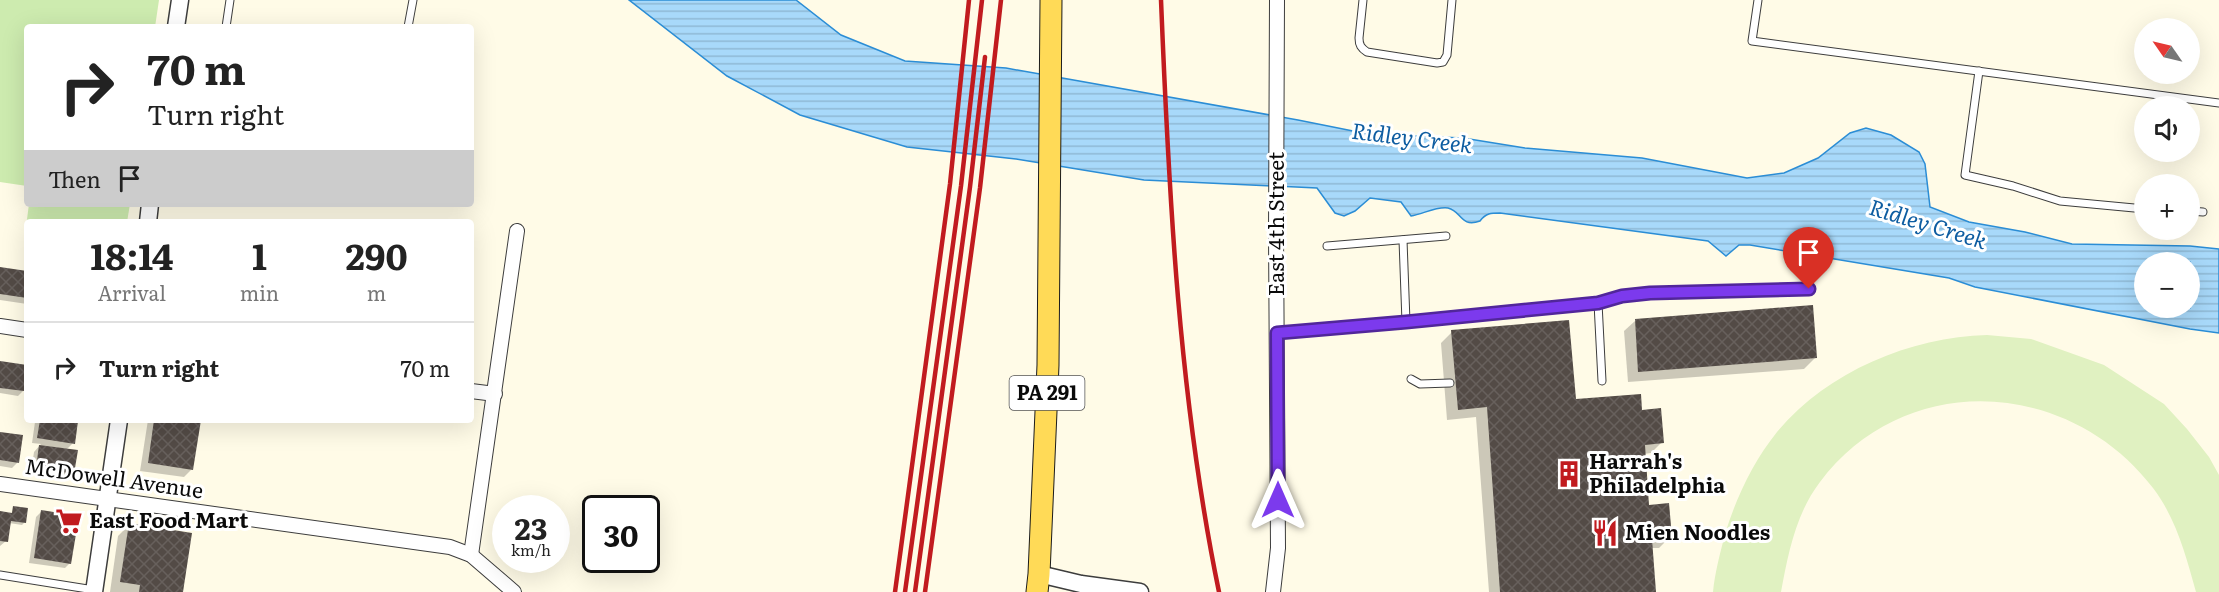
<!DOCTYPE html>
<meta charset="utf-8">
<style>
:root{--surface:#fff;--page:#f6f6f6;--text:#222;--muted:#767676;--line:#e0e0e0}
body{margin:0;font-family:Literata,serif;background:var(--page);color:var(--text);height:100vh;display:flex;flex-direction:column;font-size:22px;white-space:nowrap}
*{box-sizing:border-box;margin:0}
p{font-size:20px;color:var(--muted)}
.icon{flex:none;width:33px;height:33px;fill:none;stroke:currentColor;stroke-width:2;stroke-linecap:round;stroke-linejoin:round}
.map{position:relative;flex:1;overflow:hidden}
.details{position:absolute;left:24px;top:219px;width:450px;height:204px;display:flex;flex-direction:column;background:var(--surface);border-radius:6px;box-shadow:0 6px 24px #0002}
.details>*{flex:none}
.banner{position:absolute;left:24px;top:24px;width:450px;height:183px;border-radius:6px;box-shadow:0 6px 24px #0002;background:#fff;color:var(--text);overflow:hidden}
.needle{width:39px;rotate:304deg}
.buttons{position:absolute;left:2134px;top:18px;display:grid;gap:12px}
.buttons a{display:grid;place-items:center;width:66px;height:66px;border-radius:50%;background:var(--surface);box-shadow:0 6px 24px #0002;font-size:30px}
.speed{position:absolute;left:492px;top:495px;display:flex;gap:12px;font-size:30px;font-weight:700;text-align:center}
.speed>*{display:grid;place-content:center;width:78px;height:78px;border-radius:50%;background:var(--surface);box-shadow:0 6px 24px #0002;line-height:1}
.speed small{font-size:15px;font-weight:400}
.speed .limit{border:3px solid #111;border-radius:9px;background:#fff;color:#111}
.pin{position:absolute;display:grid;place-items:center;width:51px;height:51px;color:#fff;margin:-62px -26px;border-radius:50% 50% 50% 0;rotate:-45deg;box-shadow:0 0 6px #0007}
.pin .icon{rotate:45deg}
.me{position:absolute;width:66px;margin:-33px;rotate:0deg;stroke-linejoin:round;filter:drop-shadow(0 0 4px #0008)}
.turn{display:flex;align-items:center;gap:21px;height:126px;padding:0 24px;font-size:27px}
.turn .icon{width:78px;height:78px;stroke-width:2.5}
.turn b{display:block;font-size:42px;line-height:51px}
.then{display:flex;align-items:center;height:57px;padding:0 24px;background:#0003;gap:12px;font-size:22px}
.eta{display:flex;justify-content:space-evenly;align-items:center;height:102px;text-align:center}
.eta b{font-size:36px;font-weight:700;line-height:42px}
ul{padding:0;list-style:none}
li{display:flex;align-items:center;gap:18px;height:90px;padding:0 24px;border-top:2px solid var(--line)}
li div{flex:1}
li b{display:block;font-size:22px}
li em{font-style:normal}
.map>svg:first-child{display:block}
</style>
<div class="map">
<svg width="2219" height="592" viewBox="0 0 2219 592">
<defs>
<pattern id="water-rules" width="6" height="5" patternUnits="userSpaceOnUse" patternTransform="scale(1.5)"><rect width="6" height="5" fill="#a8d9fa"/><path d="M0 2.5h6" fill="none" stroke="#8fb9d5"/></pattern>
<pattern id="building-cross-hatch" width="8" height="8" patternUnits="userSpaceOnUse" patternTransform="scale(1.5)"><rect width="8" height="8" fill="#534b46"/><path d="M0 0l8 8M0 8l8-8" fill="none" stroke="#67605c"/></pattern>
</defs>
<rect width="100%" height="100%" fill="#fffbe7"/>
<g fill="#cdebaf">
<path d="M 0,0 L 159,0 L 155,27 L 27,27 L 27,186 L 0,182 Z"/>
<path d="M 29,204 L 130,204 L 127,222 L 27,222 L 27,242 L 24,242 Z"/>
</g>
<path fill="#e0f1c1" d="M 1987,335 L 2031,339 L 2104,365 L 2164,404 L 2187,429 L 2209,457 L 2219,475 L 2219,592 L 2196,592 C 2186,556 2176,518 2153,488 C 2069,378 1905,369 1820,482 C 1796,513 1788,554 1781,592 L 1713,592 C 1715,572 1720,554 1725,534 C 1736,498 1753,462 1777,432 C 1827,372 1910,337 1987,335 Z"/>
<path fill="url(#water-rules)" stroke="#2b8dd5" stroke-width="1.5" fill-rule="evenodd" d="M 629,0 L 796,0 L 841,35 L 905,61 L 1006,68 L 1298,120 L 1368,134 L 1463,138 L 1525,148 L 1642,158 L 1747,178 L 1784,173 L 1818,158 L 1850,133 L 1866,128 L 1891,135 L 1919,152 L 1925,164 L 1930,207 L 1969,222 L 2025,232 L 2072,244 L 2190,246 L 2219,249 L 2219,333 L 2190,329 L 1975,287 L 1949,278 L 1750,245 L 1739,245 L 1726,256 L 1708,241 L 1500,213 C 1491,213 1486,213 1480,221 C 1460,228 1462,211 1448,208 C 1437,206 1423,214 1411,216 L 1401,202 L 1370,198 L 1355,211 L 1344,216 L 1335,213 L 1317,188 L 1144,180 L 1016,159 L 907,147 L 800,115 L 727,76 ZM 2145,262 L 2190,262 L 2190,308 L 2145,308 Z"/>
<g fill="#0003">
<path d="M 0,268 L 27,272 L 27,304 L 0,300 Z"/>
<path d="M 1635,321 L 1815,358 L 1804,369 L 1628,382 L 1624,331 Z"/>
<path d="M 1452,332 L 1574,401 L 1641,411 L 1662,442 L 1651,453 L 1644,454 L 1648,506 L 1670,537 L 1659,548 L 1651,548 L 1654,592 L 1489,592 L 1476,417 L 1447,420 L 1441,343 Z"/>
<path d="M 0,363 L 23,391 L 18,396 L 0,393 Z"/>
<path d="M 38,420 L 76,422 L 73,443 L 66,450 L 73,473 L 67,479 L 31,473 L 34,452 L 41,444 L 32,443 L 35,422 Z"/>
<path d="M 148,420 L 199,420 L 192,469 L 184,477 L 140,471 Z"/>
<path d="M 0,434 L 18,462 L 12,468 L 0,466 Z"/>
<path d="M 14,508 L 24,523 L 22,525 L 9,523 L 6,541 L 0,546 L 0,513 L 11,514 Z"/>
<path d="M 41,512 L 70,563 L 65,568 L 29,563 L 36,517 Z"/>
<path d="M 129,525 L 180,592 L 110,592 L 118,536 Z"/>
</g>
<g fill="url(#building-cross-hatch)">
<path d="M 0,267 L 27,271 L 27,298 L 0,294 Z"/>
<path d="M 1813,305 L 1817,358 L 1638,372 L 1635,319 Z"/>
<path d="M 1569,320 L 1576,399 L 1641,394 L 1642,410 L 1661,408 L 1664,443 L 1645,445 L 1649,505 L 1669,503 L 1672,537 L 1652,539 L 1656,592 L 1500,592 L 1487,407 L 1458,410 L 1451,330 Z"/>
<path d="M 0,361 L 27,365 L 24,391 L 0,388 Z"/>
<path d="M 40,420 L 78,421 L 75,444 L 37,438 Z"/>
<path d="M 154,420 L 201,420 L 193,470 L 148,463 Z"/>
<path d="M 0,432 L 23,435 L 19,463 L 0,460 Z"/>
<path d="M 39,445 L 78,450 L 74,474 L 36,468 Z"/>
<path d="M 13,506 L 28,508 L 26,523 L 11,521 L 8,542 L 0,541 L 0,511 L 12,513 Z"/>
<path d="M 41,510 L 79,516 L 71,564 L 34,558 Z"/>
<path d="M 129,523 L 192,533 L 183,592 L 139,592 L 140,585 L 120,582 Z"/>
</g>
<g fill="none" stroke-linecap="round" stroke-linejoin="round">
<defs>
<g id="service">
<path d="M 1363,0 L 1359,38 C 1359,45 1361,48 1367,52 L 1437,63 L 1443,62 L 1447,55 L 1452,0"/>
<path d="M 1758,0 L 1752,41 L 2219,103"/>
<path d="M 226,27 L 230,0"/>
<path d="M 408,27 L 413,0"/>
<path d="M 1979,71 L 1965,175 L 2013,186 L 2060,201 L 2145,209"/>
<path d="M 2190,211 L 2203,212"/>
<path d="M 1403,240 L 1406,322"/>
<path d="M 1327,246 L 1446,236"/>
<path d="M 1598,303 L 1602,381"/>
<path d="M 1277,333 L 1406,322 L 1598,303 L 1621,296 L 1650,293 L 1809,289"/>
<path d="M 1411,379 L 1420,384 L 1450,383"/>
<path d="M 0,575 L 94,590"/>
</g>
<g id="minor">
<path d="M 0,326 L 27,330"/>
<path d="M 471,391 L 495,394"/>
<path d="M 0,484 L 450,547 L 471,555 L 514,592"/>
<path d="M 471,555 L 517,231"/>
<path d="M 1273,592 L 1278,548 L 1276,234 L 1277,0"/>
</g>
<g id="tertiary">
<path d="M 176,27 L 180,0"/>
<path d="M 148,222 L 150,204"/>
<path d="M 1039,574 L 1081,584 L 1140,592"/>
<path d="M 94,592 L 119,420"/>
</g>
<path id="primary" d="M 1037,592 L 1039,574 L 1048,365 L 1051,0"/>
</defs>
<use href="#service" stroke="#3d3d3d" stroke-width="9"/>
<use href="#minor" stroke="#3d3d3d" stroke-width="16"/>
<use href="#tertiary" stroke="#3d3d3d" stroke-width="19"/>
<use href="#primary" stroke="#1b1b1b" stroke-width="23"/>
<use href="#service" stroke="#fff" stroke-width="7"/>
<use href="#minor" stroke="#fff" stroke-width="14"/>
<use href="#tertiary" stroke="#fff" stroke-width="16"/>
<use href="#primary" stroke="#ffda57" stroke-width="21"/>
<g stroke="#c11b1f" stroke-width="4.5">
<path d="M 1161,0 C 1169,198 1179,398 1219,592"/>
<path d="M 895,592 L 950,184 L 969,0"/>
<path d="M 905,592 L 961,186 L 982,0"/>
<path d="M 915,592 L 970,187 L 985,57"/>
<path d="M 925,592 L 980,188 L 1001,0"/>
</g>
</g>
<g fill="none" stroke-linecap="round" stroke-linejoin="round">
<defs>
<path id="route" d="M 1278,500 L 1277,333 L 1406,322 L 1598,303 L 1622,296 L 1650,293 L 1809,289"/>
</defs>
<use href="#route" stroke="#51269a" stroke-width="15"/>
<use href="#route" stroke="#7c3aed" stroke-width="10"/>
</g>
<defs>
<symbol id="building-bare" viewBox="-9 -9 18 18"><path d="M-4-6H4V6H1V3H-1V6H-4ZM-2.5-4.3h1.7v1.8h-1.7ZM.8-4.3h1.7v1.8H.8ZM-2.5-1h1.7V.8h-1.7ZM.8-1h1.7V.8H.8Z" fill="#c11b1f" stroke="#fff" stroke-width="2.5" paint-order="stroke"/></symbol>
<symbol id="supermarket-bare" viewBox="-9 -9 18 18"><path d="M-6-5.5h2.5l.6 2H6L4.5 2H-2.5L-4.4-4H-6ZM-1.5 3.2a1.3 1.3 0 1 0 .1 0ZM3 3.2a1.3 1.3 0 1 0 .1 0Z" fill="#c11b1f" stroke="#fff" stroke-width="2.5" paint-order="stroke"/></symbol>
<symbol id="restaurant-bare" viewBox="-9 -9 18 18"><path d="M-5-6h1v4h1v-4h1v4h1v-4h1v5L-1.5 .5V6h-2V.5L-5-1ZM5-6V6H3V1.5H1.5Q1.5-4 5-6Z" fill="#c11b1f" stroke="#fff" stroke-width="2.5" paint-order="stroke"/></symbol>
</defs>
<g fill-rule="evenodd">
<use href="#building-bare" x="1550" y="455" width="38" height="38"/>
<use href="#supermarket-bare" x="50" y="502" width="38" height="38"/>
<use href="#restaurant-bare" x="1586" y="514" width="38" height="38"/>
</g>
<g text-anchor="middle" stroke-width="6" stroke-linejoin="round" paint-order="stroke">
<rect fill="#fff" stroke="#545454" stroke-width="1.5" x="1009.5" y="376" width="75" height="34" rx="4.5"/>
<g font-size="20" font-weight="bold" fill="#0a0a0a">
<text x="1047" y="400">PA 291</text>
</g>
<g font-size="21" fill="#0a0a0a" stroke="#fff">
<text transform="translate(1277 224) rotate(-90)" y="7">East 4th Street</text>
<text transform="translate(114 479) rotate(8)" y="7">McDowell Avenue</text>
</g>
<g font-size="21" font-weight="bold" fill="#0a0a0a" stroke="#fff" text-anchor="start">
<text x="1589" y="469">Harrah's<tspan x="1589" dy="24">Philadelphia</tspan></text>
<text x="89" y="528">East Food Mart</text>
<text x="1625" y="540">Mien Noodles</text>
</g>
<g font-size="22" font-style="italic" fill="#0e5da1" stroke="#fff">
<text transform="translate(1412 138) rotate(7)" y="8">Ridley Creek</text>
<text transform="translate(1928 224) rotate(17)" y="8">Ridley Creek</text>
</g>
</g>
</svg>
<div class="buttons">
<a><svg class="needle" viewBox="-14 -14 28 28"><path d="M0-13l5 13h-10z" fill="#e53935"/><path d="M0 13l5-13h-10z" fill="#767676"/></svg></a>
<a><svg class="icon" aria-label="sound" viewBox="0 0 24 24"><path d="M4 9h4l5-4v14l-5-4H4zM17 9q2 3 0 6"/></svg></a>
<a>+</a>
<a>−</a>
</div>
<div class="speed"><div>23<small>km/h</small></div><div class="limit">30</div></div>
<div class="pin" style="left:1809px;top:289px;background:#d93025"><svg class="icon" aria-label="arrive" viewBox="0 0 24 24"><path d="M6 21V4h12l-3 4 3 4H6"/></svg></div>
<svg class="me" style="left:1278px;top:500px" viewBox="-20 -20 40 40"><path d="M0-17L14 15 0 8-14 15z" fill="#7c3aed" stroke="#fff" stroke-width="4"/></svg>
<div class="banner">
<div class="turn"><svg class="icon" aria-label="right" viewBox="0 0 24 24"><path d="M7 20v-9h11M14 6l5 5-5 5"/></svg><div><b>70 m</b>Turn right</div></div>
<div class="then">Then<svg class="icon" aria-label="arrive" viewBox="0 0 24 24"><path d="M6 21V4h12l-3 4 3 4H6"/></svg></div>
</div>
<section class="details">
<div class="eta">
<div><b>18:14</b><p>Arrival</p></div>
<div><b>1</b><p>min</p></div>
<div><b>290</b><p>m</p></div>
</div>
<ul>
<li><svg class="icon" aria-label="right" viewBox="0 0 24 24"><path d="M7 20v-9h11M14 6l5 5-5 5"/></svg><div><b>Turn right</b></div><em>70 m</em></li>
</ul>
</section>
</div>
